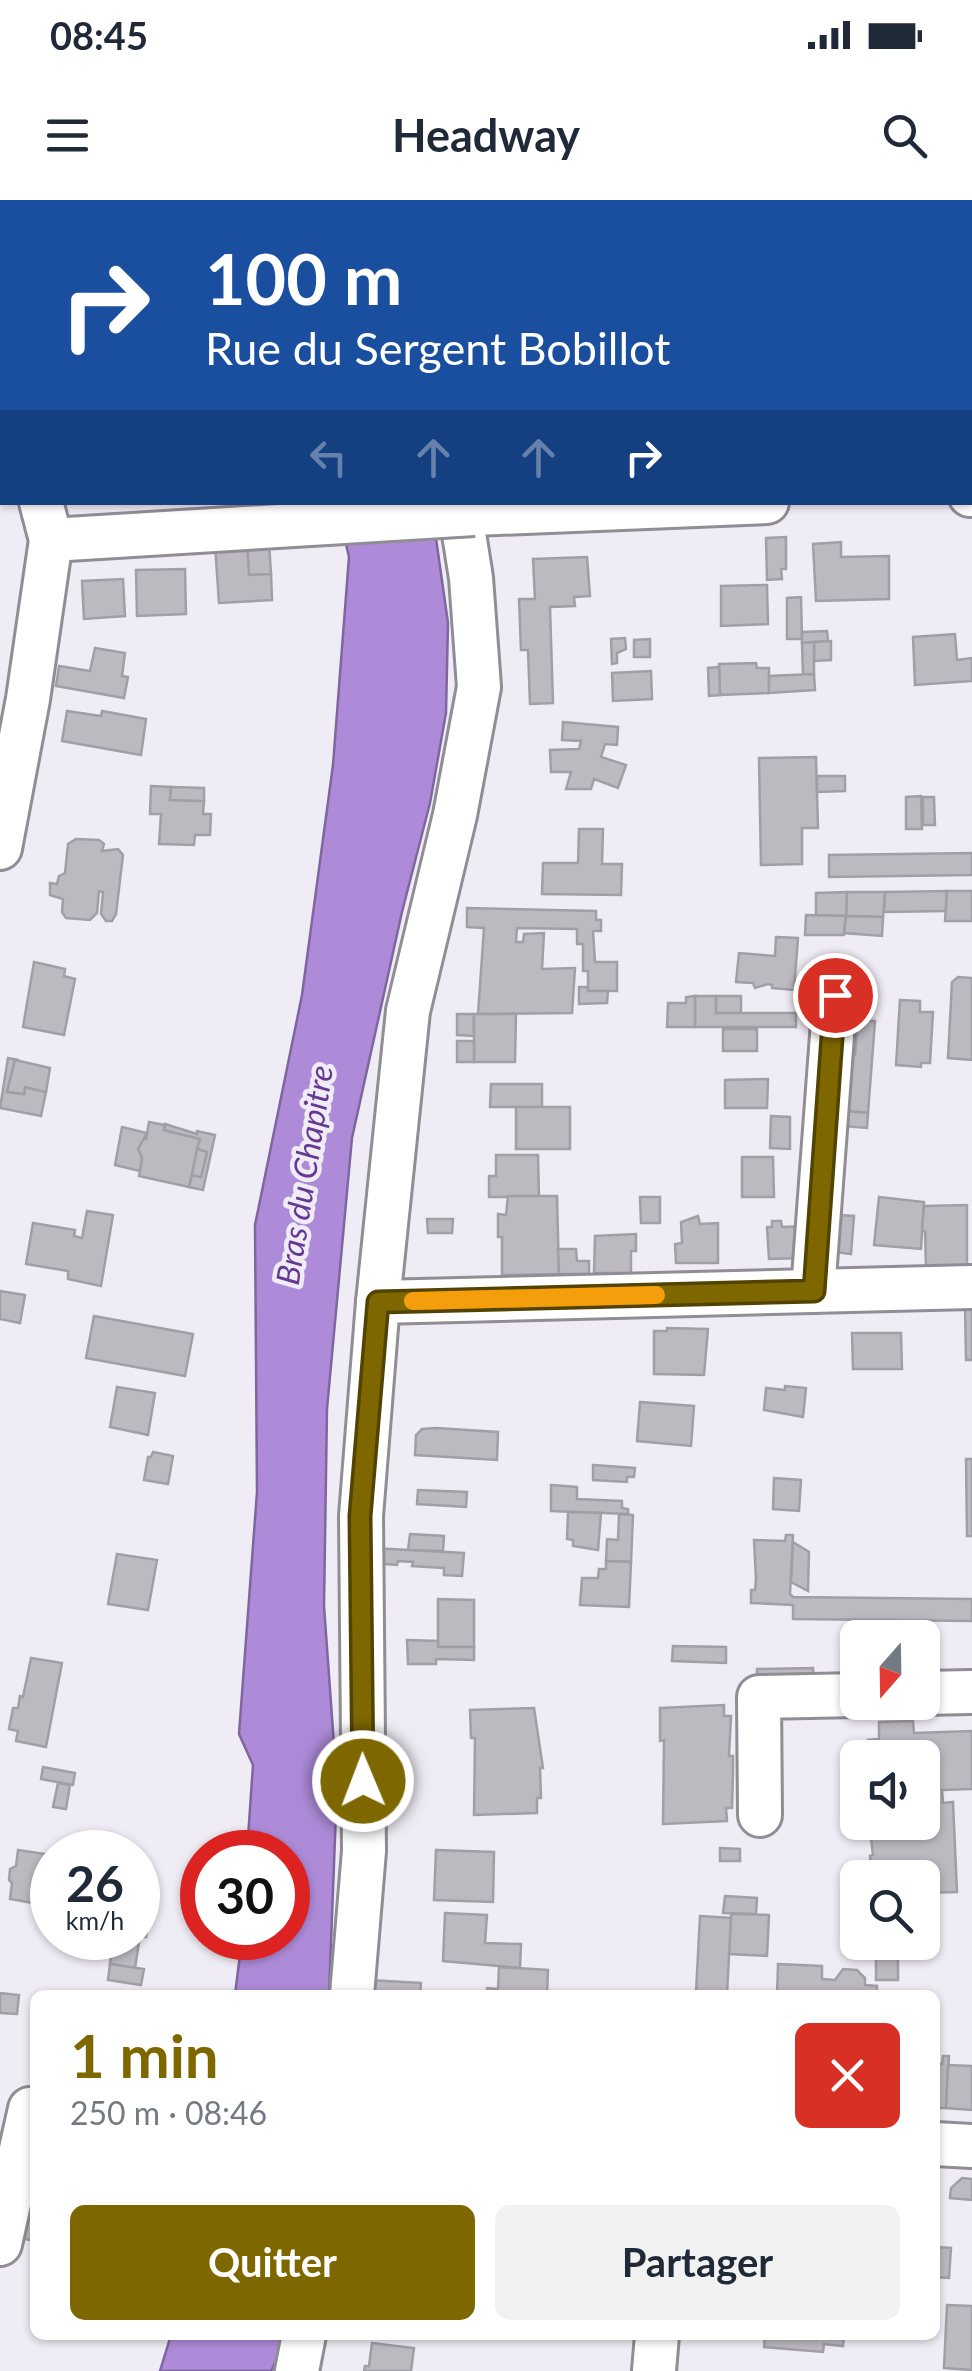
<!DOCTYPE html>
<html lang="fr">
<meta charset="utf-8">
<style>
:root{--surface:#fff;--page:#f2f2f3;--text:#1f2937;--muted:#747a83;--accent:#7f6700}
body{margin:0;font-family:Lato,sans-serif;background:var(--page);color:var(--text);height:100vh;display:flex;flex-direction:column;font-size:38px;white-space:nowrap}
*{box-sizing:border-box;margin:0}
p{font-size:32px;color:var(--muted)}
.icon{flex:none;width:55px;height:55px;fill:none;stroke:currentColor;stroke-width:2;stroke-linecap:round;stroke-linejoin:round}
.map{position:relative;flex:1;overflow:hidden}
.panel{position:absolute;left:30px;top:1790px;width:910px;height:350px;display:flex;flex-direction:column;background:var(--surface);border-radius:15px;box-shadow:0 2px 8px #0004}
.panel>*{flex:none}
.hud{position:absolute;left:0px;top:0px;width:972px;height:305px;box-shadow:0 2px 8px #0004;background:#1a4fa0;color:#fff;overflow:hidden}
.needle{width:65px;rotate:200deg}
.tools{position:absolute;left:840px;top:1420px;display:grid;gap:20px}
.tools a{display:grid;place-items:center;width:100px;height:100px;border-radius:15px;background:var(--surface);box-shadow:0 2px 8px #0004;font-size:50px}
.speed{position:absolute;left:30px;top:1630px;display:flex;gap:20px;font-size:50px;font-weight:700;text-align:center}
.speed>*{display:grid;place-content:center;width:130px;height:130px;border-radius:50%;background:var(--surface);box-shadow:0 2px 8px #0004;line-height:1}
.speed small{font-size:25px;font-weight:400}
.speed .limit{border:15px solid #d22;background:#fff;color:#111}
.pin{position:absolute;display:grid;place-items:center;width:85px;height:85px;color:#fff;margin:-42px;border:5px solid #fff;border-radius:50%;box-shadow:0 2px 10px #0007}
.me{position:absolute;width:110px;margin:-55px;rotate:359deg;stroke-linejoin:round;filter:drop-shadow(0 0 8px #0008)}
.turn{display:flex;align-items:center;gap:35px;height:210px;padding:0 40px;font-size:45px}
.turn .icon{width:130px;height:130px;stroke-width:2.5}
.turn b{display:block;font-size:70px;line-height:85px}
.lanes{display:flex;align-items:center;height:95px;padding:0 40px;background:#0003;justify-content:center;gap:50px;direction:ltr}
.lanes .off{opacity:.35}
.round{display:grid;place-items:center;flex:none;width:105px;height:105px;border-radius:15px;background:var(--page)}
.overview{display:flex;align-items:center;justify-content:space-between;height:170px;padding:0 40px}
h1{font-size:60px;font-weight:700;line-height:75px;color:var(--accent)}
.cta{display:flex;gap:20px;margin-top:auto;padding:20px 40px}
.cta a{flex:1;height:115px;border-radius:15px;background:var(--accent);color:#fff;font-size:40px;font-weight:700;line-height:115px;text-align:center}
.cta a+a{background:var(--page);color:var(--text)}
.status{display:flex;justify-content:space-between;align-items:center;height:70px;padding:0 50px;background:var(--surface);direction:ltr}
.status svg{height:28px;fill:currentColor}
header{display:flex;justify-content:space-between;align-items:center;height:130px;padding:0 40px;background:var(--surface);font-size:45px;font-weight:700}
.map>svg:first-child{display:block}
</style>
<div class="status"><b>08:45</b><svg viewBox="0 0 49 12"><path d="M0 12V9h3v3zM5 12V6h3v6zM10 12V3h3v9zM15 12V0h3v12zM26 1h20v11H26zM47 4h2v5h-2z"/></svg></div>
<header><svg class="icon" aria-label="menu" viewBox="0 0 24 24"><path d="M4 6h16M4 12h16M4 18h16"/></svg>Headway<svg class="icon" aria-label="search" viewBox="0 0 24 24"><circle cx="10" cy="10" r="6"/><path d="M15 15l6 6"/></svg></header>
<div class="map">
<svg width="972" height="2171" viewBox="0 0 972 2171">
<rect width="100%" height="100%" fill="#f0ecf5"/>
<path fill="#d8c2f7" d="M 595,0 L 972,0 L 972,92 L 970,2 L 582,2 Z"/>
<g fill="#ad8bd9" stroke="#7e669e" stroke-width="2.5">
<path d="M 336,303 L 431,303 L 448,423 L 446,513 L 430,603 L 402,712 L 352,938 L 327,1209 L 324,1406 L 337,1586 L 329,1795 L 235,1795 L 242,1738 L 288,1738 L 288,1652 L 247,1652 L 253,1565 L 239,1534 L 257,1292 L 255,1025 L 302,795 L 333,565 L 349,357 Z"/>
<path d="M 171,2135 L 284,2135 L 282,2149 L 271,2171 L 160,2171 Z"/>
</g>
<g fill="#bcb9c1" stroke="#a29ea7" stroke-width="2.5">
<path d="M 786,337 L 786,369 L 781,369 L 782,379 L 767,380 L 766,338 Z"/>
<path d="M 269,342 L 271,374 L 249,375 L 247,344 Z"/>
<path d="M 841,342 L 841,357 L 889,356 L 889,399 L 816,401 L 813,344 Z"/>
<path d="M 247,344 L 249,375 L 271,374 L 272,400 L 219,403 L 215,345 Z"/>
<path d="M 587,357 L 590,396 L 574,397 L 575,406 L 550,407 L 553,503 L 530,504 L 528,450 L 521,450 L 519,399 L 535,399 L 533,359 Z"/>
<path d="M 185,369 L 186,414 L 137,416 L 136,370 Z"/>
<path d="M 123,379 L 125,416 L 84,419 L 82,381 Z"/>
<path d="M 767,385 L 768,424 L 721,426 L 721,386 Z"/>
<path d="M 801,397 L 802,439 L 787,439 L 787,398 Z"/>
<path d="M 827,431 L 828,441 L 802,443 L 802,432 Z"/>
<path d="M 955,434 L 957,460 L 972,458 L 972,481 L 915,485 L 913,437 Z"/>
<path d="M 625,438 L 626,449 L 617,453 L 617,463 L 612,464 L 611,439 Z"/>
<path d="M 650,439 L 650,457 L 634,457 L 634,440 Z"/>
<path d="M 831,441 L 831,460 L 814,461 L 814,442 Z"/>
<path d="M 814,442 L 814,474 L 803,475 L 802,443 Z"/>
<path d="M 95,448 L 125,453 L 122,476 L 128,477 L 124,498 L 56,486 L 59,466 L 90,471 Z"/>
<path d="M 756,463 L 757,468 L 769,468 L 769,493 L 720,495 L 719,464 Z"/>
<path d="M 719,467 L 720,495 L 709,496 L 708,468 Z"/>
<path d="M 651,471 L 652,499 L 613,501 L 612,473 Z"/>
<path d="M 814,474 L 815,490 L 769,493 L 769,476 Z"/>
<path d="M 67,511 L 101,516 L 102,511 L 146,519 L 141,555 L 62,541 Z"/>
<path d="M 563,522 L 618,527 L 617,545 L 605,544 L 601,557 L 626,565 L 618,588 L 594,579 L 591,589 L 566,589 L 571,572 L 551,572 L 550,550 L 579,549 L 581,541 L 562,540 Z"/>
<path d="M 816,557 L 818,628 L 802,628 L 802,664 L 761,665 L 759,558 Z"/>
<path d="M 817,576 L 845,576 L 845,591 L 817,592 Z"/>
<path d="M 151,586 L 171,587 L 170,600 L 204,601 L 203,614 L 211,614 L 210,635 L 195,635 L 194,645 L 159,644 L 161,614 L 150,614 Z"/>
<path d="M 171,587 L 204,588 L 204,601 L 170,600 Z"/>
<path d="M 921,596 L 922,629 L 906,629 L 906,597 Z"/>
<path d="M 923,597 L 934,597 L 935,625 L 923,625 Z"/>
<path d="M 579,629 L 603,629 L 602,664 L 622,664 L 621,695 L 542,694 L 543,663 L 578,663 Z"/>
<path d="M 76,639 L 99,640 L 104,644 L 102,651 L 118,649 L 123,655 L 116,714 L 112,721 L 106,721 L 101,714 L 103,692 L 99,691 L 97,713 L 90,720 L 66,718 L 62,712 L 63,699 L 50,695 L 50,683 L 57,684 L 59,676 L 65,673 L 68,644 Z"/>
<path d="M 972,653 L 972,675 L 829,677 L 829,655 Z"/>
<path d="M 947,691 L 946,711 L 884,712 L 885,692 Z"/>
<path d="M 947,691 L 972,691 L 972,721 L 945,721 Z"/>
<path d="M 847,692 L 885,692 L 883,717 L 846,716 Z"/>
<path d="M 847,692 L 846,716 L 816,715 L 816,693 Z"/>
<path d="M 467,708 L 596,711 L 596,720 L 601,720 L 601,731 L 593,731 L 595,762 L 617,762 L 617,791 L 588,791 L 588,771 L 583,771 L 583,744 L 577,744 L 577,729 L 517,728 L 516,742 L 523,742 L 524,734 L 544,733 L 542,769 L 575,768 L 572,813 L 478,814 L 484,728 L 467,727 Z"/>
<path d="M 806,715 L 846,716 L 844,735 L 805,735 Z"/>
<path d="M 846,716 L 883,717 L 882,736 L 844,733 Z"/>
<path d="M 776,737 L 798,738 L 794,790 L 772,788 L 772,785 L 768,784 L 755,788 L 753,783 L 736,782 L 739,753 L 775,756 Z"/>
<path d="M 34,762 L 65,769 L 64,776 L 75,779 L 64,835 L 23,827 Z"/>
<path d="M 958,777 L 972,778 L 972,860 L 948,858 L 952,782 Z"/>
<path d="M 579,787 L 588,787 L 588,791 L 608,791 L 607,803 L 579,804 Z"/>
<path d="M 695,796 L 716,796 L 716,813 L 796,813 L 796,827 L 695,827 Z"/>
<path d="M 695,796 L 695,827 L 667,827 L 668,803 L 686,803 L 686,797 Z"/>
<rect x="716" y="796" width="25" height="17"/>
<path d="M 900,800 L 920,801 L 920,812 L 933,812 L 930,863 L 921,863 L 921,867 L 896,865 Z"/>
<path d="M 457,814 L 474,814 L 474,836 L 457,835 Z"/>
<path d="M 474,814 L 516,814 L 515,862 L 474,862 Z"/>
<path d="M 858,820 L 875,821 L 868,913 L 846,911 L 850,855 L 855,855 Z"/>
<rect x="723" y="829" width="34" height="22"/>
<rect x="457" y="841" width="17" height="21"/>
<path d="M 8,858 L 19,860 L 15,860 L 7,892 L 24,894 L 25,887 L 46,892 L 41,916 L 0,908 Z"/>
<path d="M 15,860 L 50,868 L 46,892 L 25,887 L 24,894 L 7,892 Z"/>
<path d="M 768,879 L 767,908 L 725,908 L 725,880 Z"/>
<path d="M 491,884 L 542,884 L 542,907 L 490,907 Z"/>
<rect x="516" y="907" width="54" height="42"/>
<path d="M 835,910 L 868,913 L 867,928 L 829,925 Z"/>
<path d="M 771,916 L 790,917 L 790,949 L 770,948 Z"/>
<path d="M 149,922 L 165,925 L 164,930 L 200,939 L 189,987 L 139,976 L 142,958 L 138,949 L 143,938 L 146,939 Z"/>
<path d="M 165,924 L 197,934 L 197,931 L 215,935 L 203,990 L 189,987 L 192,975 L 201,977 L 207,952 L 197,949 L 200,939 L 164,930 Z"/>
<path d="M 122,927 L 147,933 L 138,949 L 142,958 L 140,971 L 115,965 Z"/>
<path d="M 197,949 L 207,952 L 201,977 L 192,975 Z"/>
<path d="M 496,955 L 538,955 L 539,997 L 489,997 L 489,976 L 496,976 Z"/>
<path d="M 742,957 L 773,957 L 774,997 L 742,997 Z"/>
<path d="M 508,996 L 557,996 L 559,1074 L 502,1075 L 502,1037 L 498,1037 L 498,1014 L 506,1015 Z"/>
<path d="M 640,997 L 660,997 L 660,1023 L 641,1023 Z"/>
<path d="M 879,997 L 924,1002 L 921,1049 L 874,1045 Z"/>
<path d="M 967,1005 L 967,1068 L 926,1068 L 925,1031 L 922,1031 L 924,1006 Z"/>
<path d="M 87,1011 L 113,1015 L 101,1086 L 68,1079 L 68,1071 L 26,1064 L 33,1023 L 75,1030 L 74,1036 L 82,1038 Z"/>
<path d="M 822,1014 L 854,1016 L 851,1054 L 836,1052 Z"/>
<path d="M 698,1016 L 700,1024 L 718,1023 L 718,1063 L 676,1063 L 675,1044 L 682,1043 L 681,1022 Z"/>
<path d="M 427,1019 L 453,1019 L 452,1033 L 428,1033 Z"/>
<path d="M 772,1021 L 781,1021 L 782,1027 L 804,1026 L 804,1058 L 769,1059 L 767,1027 L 772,1027 Z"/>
<path d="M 636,1034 L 636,1051 L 631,1051 L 631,1073 L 594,1073 L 595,1036 Z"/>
<path d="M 558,1049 L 576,1049 L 577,1061 L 589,1061 L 589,1074 L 559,1074 Z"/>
<path d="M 0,1091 L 25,1095 L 20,1123 L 0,1119 Z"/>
<path d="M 965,1107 L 972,1107 L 972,1160 L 966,1160 Z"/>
<path d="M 94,1116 L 193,1134 L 185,1176 L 86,1158 Z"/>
<path d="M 667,1128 L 708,1129 L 704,1175 L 654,1174 L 654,1131 L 667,1131 Z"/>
<path d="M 852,1133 L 901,1133 L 902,1169 L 853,1169 Z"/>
<path d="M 785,1186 L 806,1188 L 803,1217 L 764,1210 L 766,1188 L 785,1190 Z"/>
<path d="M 117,1187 L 155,1193 L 148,1235 L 110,1227 Z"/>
<path d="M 640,1202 L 694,1206 L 691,1246 L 637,1241 Z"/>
<path d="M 436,1228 L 498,1232 L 497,1260 L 415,1255 L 416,1235 L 422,1229 Z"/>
<path d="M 153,1252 L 173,1256 L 168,1284 L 144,1280 L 148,1257 L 151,1257 Z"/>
<path d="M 966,1259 L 972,1259 L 972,1336 L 967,1336 Z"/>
<path d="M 593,1265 L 635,1268 L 634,1277 L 627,1277 L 627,1282 L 593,1280 Z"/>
<path d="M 774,1278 L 801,1280 L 799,1311 L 773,1309 Z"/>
<path d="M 551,1285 L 577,1287 L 577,1299 L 622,1301 L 622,1308 L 628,1309 L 628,1314 L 551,1311 Z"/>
<path d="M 418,1290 L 467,1292 L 466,1307 L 417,1304 Z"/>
<path d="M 568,1312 L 601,1313 L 598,1350 L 573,1346 L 573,1340 L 567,1339 Z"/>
<path d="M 619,1314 L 633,1315 L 631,1362 L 606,1361 L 607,1339 L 618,1340 Z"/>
<path d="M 410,1334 L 444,1336 L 443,1351 L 408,1350 Z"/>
<path d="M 786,1335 L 793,1335 L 790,1394 L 793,1397 L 972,1399 L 972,1421 L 793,1419 L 793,1405 L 751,1403 L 751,1390 L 755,1390 L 756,1379 L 754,1340 L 785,1341 Z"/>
<path d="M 793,1342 L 809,1352 L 808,1391 L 791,1382 Z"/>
<path d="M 372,1348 L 464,1353 L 462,1376 L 444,1375 L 444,1368 L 412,1366 L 413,1362 L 398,1361 L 397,1365 L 371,1363 Z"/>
<path d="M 117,1354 L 157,1360 L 148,1410 L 108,1404 Z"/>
<path d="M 606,1361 L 631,1362 L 629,1407 L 580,1405 L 582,1378 L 598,1378 L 599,1369 L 606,1369 Z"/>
<path d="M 438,1399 L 474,1400 L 474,1447 L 438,1447 Z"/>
<path d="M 407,1440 L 438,1441 L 438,1447 L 474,1447 L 474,1460 L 436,1459 L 436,1464 L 408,1464 Z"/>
<path d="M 673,1446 L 726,1447 L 726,1463 L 672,1461 Z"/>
<path d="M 31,1458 L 62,1463 L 46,1547 L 16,1541 L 18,1531 L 9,1529 L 13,1508 L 18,1508 L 20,1496 L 23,1497 Z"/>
<path d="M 813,1468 L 814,1487 L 757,1482 L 757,1469 Z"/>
<path d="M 724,1505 L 724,1516 L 731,1516 L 729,1556 L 733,1556 L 733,1572 L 732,1608 L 726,1608 L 727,1621 L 663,1624 L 664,1540 L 660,1541 L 660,1508 Z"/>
<path d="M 534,1508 L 543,1568 L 540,1568 L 541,1598 L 537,1598 L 537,1613 L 474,1615 L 475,1538 L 471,1538 L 470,1510 Z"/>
<path d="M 913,1521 L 914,1533 L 972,1531 L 972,1589 L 942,1590 L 943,1603 L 953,1602 L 957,1692 L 922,1693 L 922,1678 L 858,1678 L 857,1668 L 871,1668 L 870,1656 L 873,1655 L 869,1622 L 922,1622 L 922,1558 L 867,1558 L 868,1540 L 879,1539 L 879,1522 Z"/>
<path d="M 43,1567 L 75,1573 L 73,1585 L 41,1579 Z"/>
<path d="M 58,1583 L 70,1585 L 66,1609 L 53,1607 Z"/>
<path d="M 720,1648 L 740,1649 L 740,1661 L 720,1661 Z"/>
<path d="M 18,1650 L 52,1655 L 50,1706 L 10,1699 L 12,1683 L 9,1680 L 10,1669 L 16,1666 Z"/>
<path d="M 436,1650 L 494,1652 L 493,1702 L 434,1700 Z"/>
<path d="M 138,1693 L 152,1695 L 146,1737 L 140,1736 L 135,1768 L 110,1764 L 113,1738 L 138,1738 Z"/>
<path d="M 725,1696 L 757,1698 L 756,1714 L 723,1713 Z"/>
<path d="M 445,1713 L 487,1715 L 485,1743 L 521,1744 L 520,1768 L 443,1761 Z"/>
<path d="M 731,1714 L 769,1715 L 767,1756 L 729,1754 Z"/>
<path d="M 700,1716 L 731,1718 L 727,1794 L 696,1792 Z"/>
<path d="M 876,1748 L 898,1749 L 898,1780 L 876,1780 Z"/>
<path d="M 110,1764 L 144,1769 L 141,1785 L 108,1780 Z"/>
<path d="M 778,1764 L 822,1766 L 822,1779 L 835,1780 L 843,1769 L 857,1770 L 865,1778 L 865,1785 L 877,1786 L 877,1795 L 777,1795 Z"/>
<path d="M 499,1767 L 548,1770 L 547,1795 L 487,1795 L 487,1788 L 498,1789 Z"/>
<path d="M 368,1780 L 421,1783 L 420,1795 L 367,1795 Z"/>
<path d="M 0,1793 L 19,1795 L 17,1814 L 0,1813 Z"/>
<path d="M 943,1856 L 949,1856 L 946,1908 L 935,1908 L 935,1864 L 942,1864 Z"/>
<path d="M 948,1865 L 972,1866 L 972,1910 L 946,1908 Z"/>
<path d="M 962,1978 L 972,1979 L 972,2000 L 950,1998 L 951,1988 Z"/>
<path d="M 32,1994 L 35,1994 L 34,2041 L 21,2038 Z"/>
<path d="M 935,2047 L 951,2048 L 949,2078 L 935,2077 Z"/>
<path d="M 947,2105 L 972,2106 L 972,2170 L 944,2168 Z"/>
<path d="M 765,2135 L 844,2135 L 843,2146 L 824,2144 L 823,2152 L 764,2147 Z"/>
<path d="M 372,2143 L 414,2148 L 411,2171 L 364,2171 L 365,2166 L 369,2166 Z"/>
</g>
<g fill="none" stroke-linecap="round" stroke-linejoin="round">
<defs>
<g id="minor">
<path d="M 389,0 L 390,2"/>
<path d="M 0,138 L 2,148"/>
<path d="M 970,295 L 972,295"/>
<path d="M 474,314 L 767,302"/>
<path d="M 51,340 L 327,323"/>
<path d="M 0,648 L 28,499 L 51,340 L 41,302"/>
<path d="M 813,1091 L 835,795"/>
<path d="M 378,1102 L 972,1087"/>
<path d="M 922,1493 L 972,1492"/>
<path d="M 760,1615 L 759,1497 L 858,1495"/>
<path d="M 352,1795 L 364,1651 L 361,1316 L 378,1102 L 408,811 L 455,615 L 479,487 L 471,378 L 459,302"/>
<path d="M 935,1944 L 972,1946"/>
<path d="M 0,2044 L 30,1909"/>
<path d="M 297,2171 L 304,2135"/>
<path d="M 654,2171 L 657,2135"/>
</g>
</defs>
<use href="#minor" stroke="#908d95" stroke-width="48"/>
<use href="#minor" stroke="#fff" stroke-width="42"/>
<defs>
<path id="minor-bridge" d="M 327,323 L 474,314"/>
</defs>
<use href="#minor-bridge" stroke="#908d95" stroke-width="48" stroke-linecap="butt"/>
<use href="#minor-bridge" stroke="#fff" stroke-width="42"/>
</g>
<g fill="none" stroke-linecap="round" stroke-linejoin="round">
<defs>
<path id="route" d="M 363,1581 L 360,1316 L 378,1102 L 814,1091 L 835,795"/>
</defs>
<use href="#route" stroke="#534300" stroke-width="25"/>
<use href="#route" stroke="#7f6700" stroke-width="18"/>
<path stroke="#f59e0b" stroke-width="18" d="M 413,1101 L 656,1095"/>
</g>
<g text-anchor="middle" stroke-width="9" stroke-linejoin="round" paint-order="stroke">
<g font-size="32" font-style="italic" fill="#653894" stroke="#f0ecf5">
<text transform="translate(305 975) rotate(-81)" y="11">Bras du Chapitre</text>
</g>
</g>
</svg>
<div class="tools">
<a><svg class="needle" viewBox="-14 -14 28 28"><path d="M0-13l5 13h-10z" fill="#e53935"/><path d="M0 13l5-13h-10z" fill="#747a83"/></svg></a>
<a><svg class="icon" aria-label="sound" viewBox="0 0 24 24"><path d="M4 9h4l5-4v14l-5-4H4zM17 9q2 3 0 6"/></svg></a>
<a><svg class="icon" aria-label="search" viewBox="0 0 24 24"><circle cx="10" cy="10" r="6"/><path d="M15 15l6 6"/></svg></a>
</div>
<div class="speed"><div>26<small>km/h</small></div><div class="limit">30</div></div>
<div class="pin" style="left:835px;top:795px;background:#d93025"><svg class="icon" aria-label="arrive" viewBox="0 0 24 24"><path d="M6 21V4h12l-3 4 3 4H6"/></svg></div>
<svg class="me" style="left:363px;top:1581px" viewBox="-20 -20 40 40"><circle r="17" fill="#7f6700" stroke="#fff" stroke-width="3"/><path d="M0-11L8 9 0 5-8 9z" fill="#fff"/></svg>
<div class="hud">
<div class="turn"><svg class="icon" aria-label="right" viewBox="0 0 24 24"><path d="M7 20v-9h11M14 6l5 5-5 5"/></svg><div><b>100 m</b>Rue du Sergent Bobillot</div></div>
<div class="lanes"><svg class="icon off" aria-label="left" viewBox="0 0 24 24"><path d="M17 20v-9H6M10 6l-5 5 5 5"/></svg><svg class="icon off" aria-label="ahead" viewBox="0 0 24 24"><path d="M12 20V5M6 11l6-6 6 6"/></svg><svg class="icon off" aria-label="ahead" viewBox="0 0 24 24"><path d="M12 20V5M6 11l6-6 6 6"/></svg><svg class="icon" aria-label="right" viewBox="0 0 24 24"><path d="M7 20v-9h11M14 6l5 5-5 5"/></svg></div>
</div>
<section class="panel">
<div class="overview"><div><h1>1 min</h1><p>250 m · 08:46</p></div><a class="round" style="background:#d93025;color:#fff"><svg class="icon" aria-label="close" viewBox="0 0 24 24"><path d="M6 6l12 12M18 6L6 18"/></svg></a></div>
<div class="cta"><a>Quitter</a><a>Partager</a></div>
</section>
</div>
